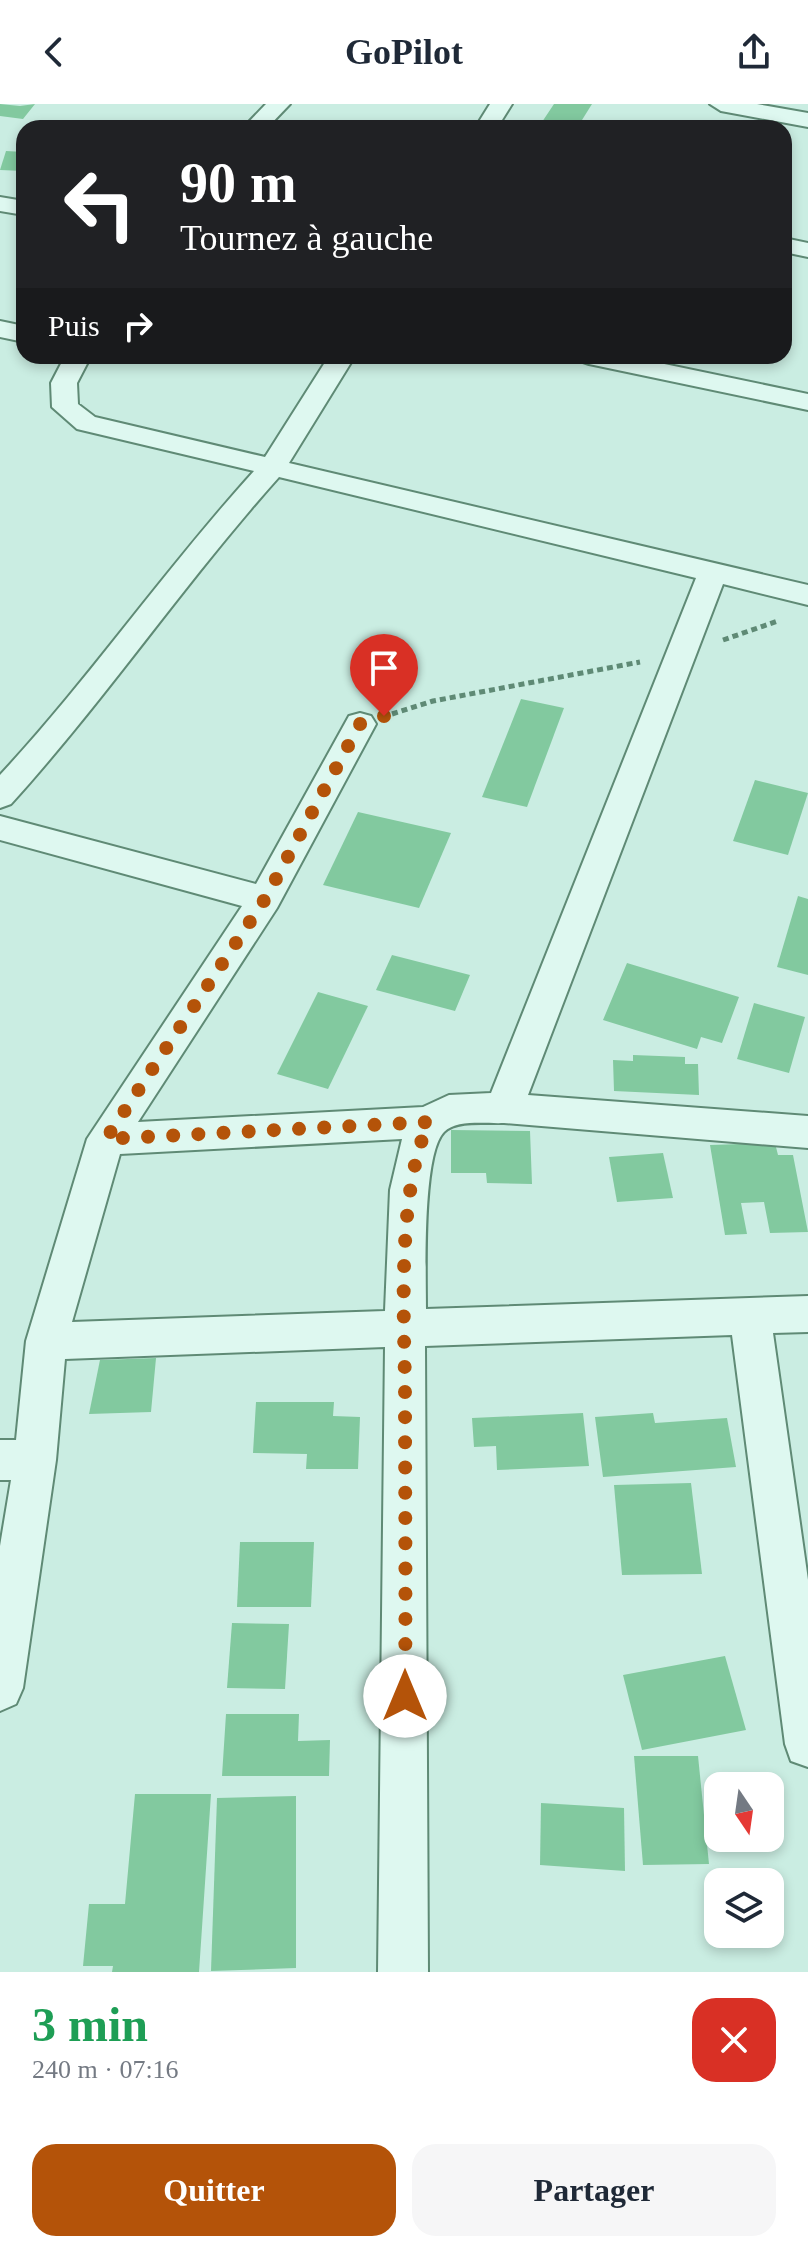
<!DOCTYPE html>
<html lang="fr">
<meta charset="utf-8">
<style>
:root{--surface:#fff;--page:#f6f6f7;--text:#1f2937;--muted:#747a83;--accent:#b45309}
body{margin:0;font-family:"Times New Roman",serif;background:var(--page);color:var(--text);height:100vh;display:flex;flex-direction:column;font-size:30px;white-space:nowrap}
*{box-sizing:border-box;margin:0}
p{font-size:26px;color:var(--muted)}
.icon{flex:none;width:44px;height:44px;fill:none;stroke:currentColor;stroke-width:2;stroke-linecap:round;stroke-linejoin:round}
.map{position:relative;height:1868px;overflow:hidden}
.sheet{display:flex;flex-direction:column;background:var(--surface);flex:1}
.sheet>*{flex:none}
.hud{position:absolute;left:16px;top:16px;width:776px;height:244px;border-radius:24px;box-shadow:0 4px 12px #0003;background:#202124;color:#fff;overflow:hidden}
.needle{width:52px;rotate:167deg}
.tools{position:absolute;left:704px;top:1668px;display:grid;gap:16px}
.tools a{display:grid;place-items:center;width:80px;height:80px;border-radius:16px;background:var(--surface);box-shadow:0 4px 12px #0003;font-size:40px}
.pin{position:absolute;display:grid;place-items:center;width:68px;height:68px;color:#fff;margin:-82px -34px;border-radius:50% 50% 50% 0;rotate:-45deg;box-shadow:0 0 8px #0007}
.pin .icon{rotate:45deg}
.me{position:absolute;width:88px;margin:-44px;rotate:0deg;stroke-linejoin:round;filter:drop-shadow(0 0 6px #0008)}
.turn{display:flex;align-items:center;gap:28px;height:168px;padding:0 32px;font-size:36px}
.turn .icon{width:104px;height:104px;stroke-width:2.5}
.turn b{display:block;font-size:56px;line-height:68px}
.then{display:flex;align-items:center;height:76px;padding:0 32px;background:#0003;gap:16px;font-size:30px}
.round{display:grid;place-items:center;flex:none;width:84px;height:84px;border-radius:24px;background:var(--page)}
.headline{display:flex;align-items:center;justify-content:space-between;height:136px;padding:0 32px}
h1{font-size:48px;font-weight:700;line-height:60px;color:#1e9e55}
.button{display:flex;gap:16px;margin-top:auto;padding:16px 32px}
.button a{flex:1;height:92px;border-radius:24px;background:var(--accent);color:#fff;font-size:32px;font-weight:700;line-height:92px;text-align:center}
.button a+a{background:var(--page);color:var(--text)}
header{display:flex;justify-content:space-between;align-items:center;height:104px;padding:0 32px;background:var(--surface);font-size:36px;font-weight:700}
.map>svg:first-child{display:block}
</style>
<header><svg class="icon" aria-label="back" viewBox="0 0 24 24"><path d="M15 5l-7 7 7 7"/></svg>GoPilot<svg class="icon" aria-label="share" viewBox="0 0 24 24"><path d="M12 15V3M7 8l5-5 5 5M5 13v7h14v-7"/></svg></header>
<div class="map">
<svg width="808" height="1868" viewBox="0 0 808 1868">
<rect width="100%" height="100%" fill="#caede2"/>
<g fill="#82c99f">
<path d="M 0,0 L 20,2 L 35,0 L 23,15 L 0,12 Z"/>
<path d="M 554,0 L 592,0 L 577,24 L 504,24 L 510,16 L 540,21 Z"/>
<path d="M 6,47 L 24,48 L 24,67 L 0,66 Z"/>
<path d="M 521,595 L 564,604 L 527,703 L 482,693 Z"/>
<path d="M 755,676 L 808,689 L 788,751 L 733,737 Z"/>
<path d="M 358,708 L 451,729 L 419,804 L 323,781 Z"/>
<path d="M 798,792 L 808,795 L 808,871 L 777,863 Z"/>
<path d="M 392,851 L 470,871 L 455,907 L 376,886 Z"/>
<path d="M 627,859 L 739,893 L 722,939 L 701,933 L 697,945 L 603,916 Z"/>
<path d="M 318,888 L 368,902 L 328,985 L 277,970 Z"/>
<path d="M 754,899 L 805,913 L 789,969 L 737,955 Z"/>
<path d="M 633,951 L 685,953 L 685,960 L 698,960 L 699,991 L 614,987 L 613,956 L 633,957 Z"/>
<path d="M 451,1026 L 530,1027 L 532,1080 L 487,1079 L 486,1069 L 451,1069 Z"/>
<path d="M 775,1039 L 778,1051 L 793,1051 L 808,1128 L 770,1129 L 764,1098 L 741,1099 L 747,1130 L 725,1131 L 710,1041 Z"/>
<path d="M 663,1049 L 673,1094 L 617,1098 L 609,1053 Z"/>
<path d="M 156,1254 L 151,1308 L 89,1310 L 100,1256 Z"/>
<path d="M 256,1298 L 334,1298 L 333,1312 L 360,1313 L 358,1365 L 306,1365 L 307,1350 L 253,1349 Z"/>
<path d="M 583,1309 L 589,1362 L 497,1366 L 496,1342 L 474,1343 L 472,1314 Z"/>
<path d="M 653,1309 L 655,1319 L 727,1314 L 736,1363 L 603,1373 L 595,1313 Z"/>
<path d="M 691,1379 L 702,1470 L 622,1471 L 614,1381 Z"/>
<path d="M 240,1438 L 314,1438 L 311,1503 L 237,1503 Z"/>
<path d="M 232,1519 L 289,1520 L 285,1585 L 227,1584 Z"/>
<path d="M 725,1552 L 746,1626 L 642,1646 L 623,1571 Z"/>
<path d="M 226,1610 L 299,1610 L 298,1637 L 330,1636 L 329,1672 L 222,1672 Z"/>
<path d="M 634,1652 L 698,1652 L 709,1760 L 643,1761 Z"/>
<path d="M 135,1690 L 211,1690 L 199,1868 L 112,1868 L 113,1862 L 83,1862 L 89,1800 L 125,1800 Z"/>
<path d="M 296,1692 L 296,1864 L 211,1867 L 217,1694 Z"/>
<path d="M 541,1699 L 624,1704 L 625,1767 L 540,1761 Z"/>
</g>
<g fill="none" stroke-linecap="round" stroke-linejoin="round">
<defs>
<g id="minor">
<path d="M 266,0 L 290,0 L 267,24 L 243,24 Z"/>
<path d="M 490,0 L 512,0 L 497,24 L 475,24 Z"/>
<path d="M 710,0 L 757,0 L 808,9 L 808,23 L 721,7 Z"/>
<path d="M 0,93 L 24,97 L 24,111 L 0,107 Z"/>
<path d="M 784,134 L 808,139 L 808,153 L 784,148 Z"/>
<path d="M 0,217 L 24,222 L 24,238 L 0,233 Z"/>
<path d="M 65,252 L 91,252 L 77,279 L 78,300 L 95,313 L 265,353 L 329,252 L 355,252 L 289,359 L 808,481 L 808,501 L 723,480 L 528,991 L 808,1012 L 808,1044 L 504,1019 C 487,1020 457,1015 444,1028 C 422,1050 426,1171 426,1205 L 808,1192 L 808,1228 L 773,1229 L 808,1476 L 808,1663 L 791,1657 L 785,1640 L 732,1231 L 425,1242 L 428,1868 L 378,1868 L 385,1243 L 65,1255 L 56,1356 L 23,1584 L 16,1600 L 0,1607 L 0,1442 L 11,1376 L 0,1376 L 0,1336 L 16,1336 L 26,1237 L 87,1035 L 242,802 L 0,736 L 0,712 L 256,780 L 349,612 L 360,609 L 371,612 L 376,620 L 277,804 L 138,1018 L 423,1003 L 449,991 L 491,989 L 696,474 L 279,373 C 185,478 106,595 11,700 L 0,704 L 0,671 C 90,574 165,465 254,367 L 77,325 L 52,303 L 51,279 ZM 402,1035 L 390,1086 L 385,1207 L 72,1218 L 120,1050 Z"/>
<path d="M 576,252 L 626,252 L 808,290 L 808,306 L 589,260 L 580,257 Z"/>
</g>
</defs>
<use href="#minor" stroke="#5f8a75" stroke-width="4"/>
<g stroke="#5f8a75" stroke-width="5" stroke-dasharray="6 4" stroke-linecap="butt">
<path d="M 723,536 L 778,517"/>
<path d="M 392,610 L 433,597 L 640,558"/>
</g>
<use href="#minor" fill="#def8f0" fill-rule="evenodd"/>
</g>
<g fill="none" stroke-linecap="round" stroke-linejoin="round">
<path stroke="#b45309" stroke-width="14" stroke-dasharray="0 25.2" d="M 384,612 L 360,620 L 265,795 L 106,1035 L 429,1018 C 397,1088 404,1204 405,1282 C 405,1385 406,1489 405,1592"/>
</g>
</svg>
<div class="tools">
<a><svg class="needle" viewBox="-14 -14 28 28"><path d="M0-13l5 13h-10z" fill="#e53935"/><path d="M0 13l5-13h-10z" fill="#747a83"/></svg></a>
<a><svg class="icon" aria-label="layers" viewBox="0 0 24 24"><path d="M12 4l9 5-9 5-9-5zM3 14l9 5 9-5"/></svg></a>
</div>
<div class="pin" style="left:384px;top:612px;background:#d93025"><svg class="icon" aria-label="arrive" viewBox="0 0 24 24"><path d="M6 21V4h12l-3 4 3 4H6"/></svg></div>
<svg class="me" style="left:405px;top:1592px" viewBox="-20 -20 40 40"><circle r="19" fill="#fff"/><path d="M0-13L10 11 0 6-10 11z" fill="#b45309"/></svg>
<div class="hud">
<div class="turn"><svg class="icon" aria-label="left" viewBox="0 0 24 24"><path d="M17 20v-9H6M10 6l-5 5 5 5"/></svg><div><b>90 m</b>Tournez à gauche</div></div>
<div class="then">Puis<svg class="icon" aria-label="right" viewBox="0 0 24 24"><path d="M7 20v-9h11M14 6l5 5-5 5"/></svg></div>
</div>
</div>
<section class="sheet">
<div class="headline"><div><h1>3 min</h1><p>240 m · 07:16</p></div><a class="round" style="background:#d93025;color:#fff"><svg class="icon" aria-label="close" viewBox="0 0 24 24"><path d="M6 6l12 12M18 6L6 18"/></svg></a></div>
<div class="button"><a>Quitter</a><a>Partager</a></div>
</section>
